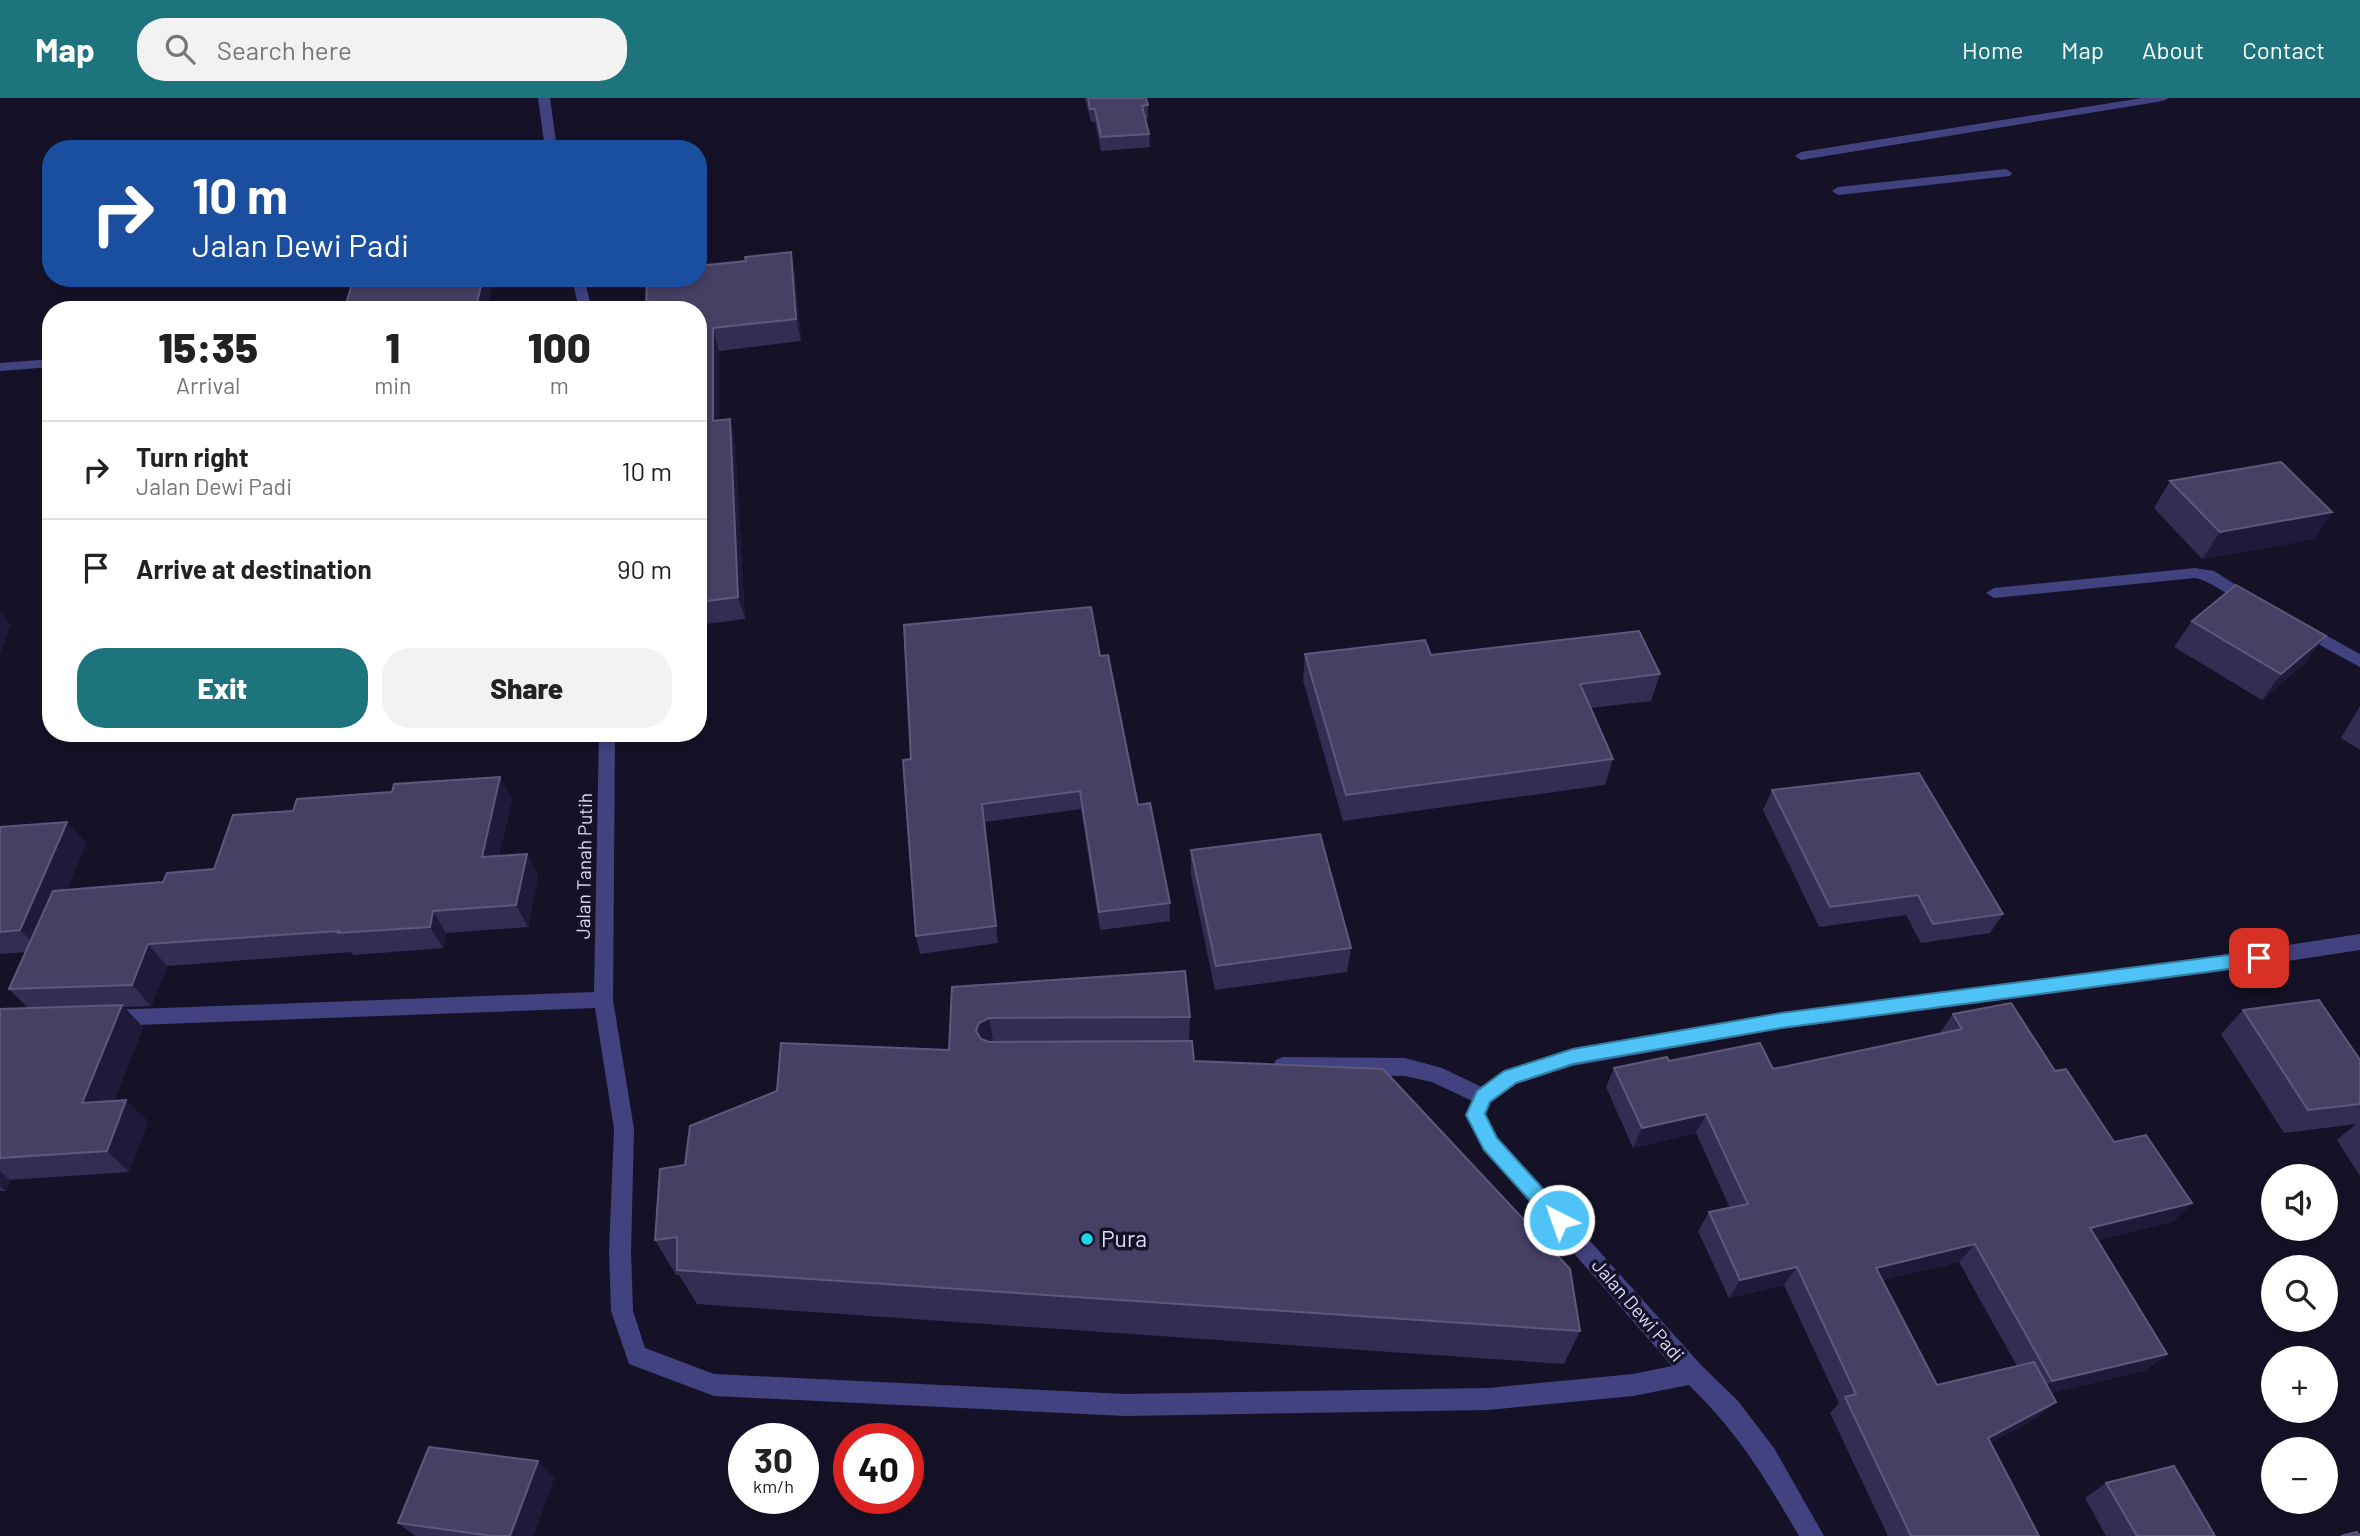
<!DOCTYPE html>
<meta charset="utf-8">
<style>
:root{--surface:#fff;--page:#f2f2f2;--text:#222;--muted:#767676;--line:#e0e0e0;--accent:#1e747c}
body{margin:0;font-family:Barlow,sans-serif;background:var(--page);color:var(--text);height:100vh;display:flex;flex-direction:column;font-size:26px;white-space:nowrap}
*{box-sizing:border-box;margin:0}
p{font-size:23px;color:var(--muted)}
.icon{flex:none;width:38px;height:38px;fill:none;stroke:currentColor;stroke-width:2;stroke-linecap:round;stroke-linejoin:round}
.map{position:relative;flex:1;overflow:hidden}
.panel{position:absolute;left:42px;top:203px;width:665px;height:441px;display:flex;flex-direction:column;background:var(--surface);border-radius:28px;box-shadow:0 4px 10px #0003}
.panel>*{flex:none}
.guide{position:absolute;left:42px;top:42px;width:665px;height:147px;border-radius:28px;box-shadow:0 4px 10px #0003;background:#1a4fa0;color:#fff;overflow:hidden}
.controls{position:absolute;left:2261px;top:1066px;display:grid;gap:14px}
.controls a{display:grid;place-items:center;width:77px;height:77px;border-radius:50%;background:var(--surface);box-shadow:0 4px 10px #0003;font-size:35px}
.speed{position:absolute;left:728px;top:1325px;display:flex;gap:14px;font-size:35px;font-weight:700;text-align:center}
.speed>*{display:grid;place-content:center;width:91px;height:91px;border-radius:50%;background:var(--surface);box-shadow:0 4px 10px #0003;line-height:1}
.speed small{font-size:18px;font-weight:400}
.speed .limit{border:10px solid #d22;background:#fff;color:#111}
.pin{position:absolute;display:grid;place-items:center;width:60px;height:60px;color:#fff;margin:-30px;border-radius:14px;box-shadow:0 4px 10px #0006}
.me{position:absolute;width:77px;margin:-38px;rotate:319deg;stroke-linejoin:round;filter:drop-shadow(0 0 5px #0008)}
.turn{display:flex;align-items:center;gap:24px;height:147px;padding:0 35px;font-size:32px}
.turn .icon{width:91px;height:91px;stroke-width:2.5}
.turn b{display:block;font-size:49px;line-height:60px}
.eta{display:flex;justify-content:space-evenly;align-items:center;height:119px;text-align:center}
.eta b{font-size:42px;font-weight:800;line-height:49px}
.primary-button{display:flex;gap:14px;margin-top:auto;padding:14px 35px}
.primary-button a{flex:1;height:80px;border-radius:28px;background:var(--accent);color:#fff;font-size:28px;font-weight:800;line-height:80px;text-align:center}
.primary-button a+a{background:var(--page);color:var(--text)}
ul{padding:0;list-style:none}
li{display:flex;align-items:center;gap:21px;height:98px;padding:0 35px;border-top:2px solid var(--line)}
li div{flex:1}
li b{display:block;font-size:26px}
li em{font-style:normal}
header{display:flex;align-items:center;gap:42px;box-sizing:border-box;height:98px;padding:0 35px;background:var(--accent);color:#fff}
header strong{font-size:33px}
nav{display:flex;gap:38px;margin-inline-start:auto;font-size:24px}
.search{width:490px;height:63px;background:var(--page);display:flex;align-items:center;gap:18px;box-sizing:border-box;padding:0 24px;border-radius:28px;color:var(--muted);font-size:26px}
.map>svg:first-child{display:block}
</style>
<header>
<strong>Map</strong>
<div class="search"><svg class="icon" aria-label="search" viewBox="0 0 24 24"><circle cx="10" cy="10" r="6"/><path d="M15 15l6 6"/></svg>Search here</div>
<nav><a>Home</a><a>Map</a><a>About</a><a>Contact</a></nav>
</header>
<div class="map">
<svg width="2360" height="1438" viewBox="0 0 2360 1438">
<rect width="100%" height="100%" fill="#151227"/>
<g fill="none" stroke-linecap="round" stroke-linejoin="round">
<path fill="#434281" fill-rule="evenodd" d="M 2006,71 L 2012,75 L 2010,78 L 1838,97 L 1832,93 L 1838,89 Z"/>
<g fill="#434281" fill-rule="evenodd">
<path d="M 2142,0 L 2169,0 L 2163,3 L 1801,62 L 1795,58 L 1801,54 Z"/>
<path d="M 51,261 L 51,269 L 0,273 L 0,265 Z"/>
<path d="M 2195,470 L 2214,473 L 2258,501 L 2256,505 C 2238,509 2215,483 2195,480 L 1994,500 L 1986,495 L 1994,490 Z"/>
<path d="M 2302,524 L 2360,556 L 2360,569 L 2296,534 L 2294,530 Z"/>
<path d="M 1283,959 L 1405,960 L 1442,970 L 1490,993 L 1493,999 L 1490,1005 L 1483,1008 L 1432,984 L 1405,978 L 1283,977 L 1276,974 L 1273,968 L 1276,962 Z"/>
</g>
<g fill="#434281" fill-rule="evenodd">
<path d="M 538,0 L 550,0 L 557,51 L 545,51 Z"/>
<path d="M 572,180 L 584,180 L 592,212 L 579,212 Z"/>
<path d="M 599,635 L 615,635 L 613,902 L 634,1031 L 631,1153 L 633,1213 L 645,1250 L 714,1276 L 1126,1296 L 1488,1290 L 1633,1276 L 1672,1268 L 1484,1052 L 1465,1017 L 1476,993 L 1503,973 L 1573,950 L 1781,915 L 2209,859 L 2360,836 L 2360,852 L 2209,875 L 1781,931 L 1573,968 L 1516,986 L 1490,1005 L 1485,1016 L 1498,1040 L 1701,1267 L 1738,1303 L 1774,1350 L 1824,1438 L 1799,1438 C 1764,1378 1739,1336 1689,1287 L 1633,1298 L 1488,1312 L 1126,1318 L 714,1298 L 629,1266 L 611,1213 L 609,1153 L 614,1031 L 595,910 L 110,928 L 103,926 L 100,920 L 103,914 L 110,912 L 594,894 Z"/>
</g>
</g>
<g fill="#342d53" fill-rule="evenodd">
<path d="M 1085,0 L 1146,0 L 1148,7 L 1148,21 L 1145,21 L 1149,36 L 1150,49 L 1101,53 L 1095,24 L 1091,24 Z"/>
<path d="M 791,154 L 795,176 L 801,243 L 719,253 L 719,323 L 735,344 L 745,521 L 698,527 L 698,212 L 746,163 Z"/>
<path d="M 2170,383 L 2332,414 L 2314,441 L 2202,461 L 2154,410 Z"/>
<path d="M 2192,523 L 2306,564 L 2262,602 L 2174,549 Z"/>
<path d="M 1305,556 L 1431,557 L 1660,576 L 1651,603 L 1590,610 L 1613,661 L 1605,687 L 1343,723 L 1303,582 Z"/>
<path d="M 1100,558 L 1138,707 L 1170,805 L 1170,823 L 1100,832 L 1081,711 L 985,724 L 998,845 L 920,856 L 916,838 L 911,661 Z"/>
<path d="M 2360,608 L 2360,652 L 2341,640 Z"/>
<path d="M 1772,692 L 2003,816 L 1990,835 L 1921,845 L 1906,817 L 1819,829 L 1763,712 Z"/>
<path d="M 512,701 L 499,758 L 527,756 L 538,778 L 528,829 L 446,835 L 443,850 L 353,857 L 352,854 L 167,868 L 151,908 L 124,909 L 143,929 L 114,1003 L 148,1023 L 129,1074 L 10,1082 L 6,1093 L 0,1093 L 0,911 L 28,910 L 9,891 L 25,854 L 0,856 L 0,729 L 67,724 L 86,746 L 66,792 L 163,784 L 214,771 Z"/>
<path d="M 1191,752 L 1351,850 L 1347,874 L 1215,892 L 1191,777 Z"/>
<path d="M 952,889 L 1190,919 L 1189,943 L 1194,963 L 1580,1233 L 1564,1266 L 697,1206 L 679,1177 L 676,1177 L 655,1142 L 685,1067 L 949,952 Z"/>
<path d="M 2243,912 L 2360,962 L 2360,1078 L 2337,1042 L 2356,1026 L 2284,1035 L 2221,936 Z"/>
<path d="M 1953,916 L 2055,973 L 2114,1044 L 2192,1105 L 2172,1124 L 2097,1142 L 2167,1256 L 2146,1272 L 2051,1295 L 2038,1319 L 1990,1345 L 2039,1438 L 1888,1438 L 1830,1315 L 1839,1305 L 1784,1187 L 1729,1200 L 1698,1133 L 1709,1114 L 1730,1110 L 1696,1035 L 1633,1050 L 1606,989 L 1614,970 L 1773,971 L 1939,936 ZM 1959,1164 L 2017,1268 L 1937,1287 L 1883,1182 Z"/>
<path d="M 554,1380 L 533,1438 L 415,1438 L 398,1425 Z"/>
<path d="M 2106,1385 L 2215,1438 L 2106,1438 L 2085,1400 Z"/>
</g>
<g fill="#201a3a">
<path d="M 791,154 L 795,176 L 801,243 L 796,221 Z"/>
<path d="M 483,180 L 495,180 L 487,212 L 475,212 Z"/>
<path d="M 713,230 L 719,253 L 719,346 L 713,323 Z"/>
<path d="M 730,321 L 735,344 L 745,521 L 738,499 Z"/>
<path d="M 2332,414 L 2314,441 L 2202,461 L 2220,434 Z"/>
<path d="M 1,514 L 11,527 L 0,556 L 0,515 Z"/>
<path d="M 2326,538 L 2306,564 L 2262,602 L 2281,576 Z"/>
<path d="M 500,679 L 512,701 L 494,781 L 482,759 Z"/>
<path d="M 982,706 L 985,724 L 998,845 L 996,828 Z"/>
<path d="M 67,724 L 86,746 L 41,853 L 20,832 Z"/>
<path d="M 527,756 L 538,778 L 528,829 L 516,807 Z"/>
<path d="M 433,813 L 446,835 L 443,850 L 430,829 Z"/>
<path d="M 148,846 L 167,868 L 151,908 L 132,887 Z"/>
<path d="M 122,907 L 143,929 L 105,1026 L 82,1005 Z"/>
<path d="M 989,920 L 996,960 L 987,965 L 976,933 L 979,925 Z"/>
<path d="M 126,1002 L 148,1023 L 129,1074 L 107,1053 Z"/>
<path d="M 1706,1016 L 1696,1035 L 1633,1050 L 1642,1030 Z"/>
<path d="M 0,1073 L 10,1082 L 6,1093 L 0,1088 Z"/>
<path d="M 2192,1105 L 2172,1124 L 2072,1148 L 2090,1130 Z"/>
<path d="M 1975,1146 L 1959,1164 L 1862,1187 L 1876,1170 Z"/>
<path d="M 1797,1169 L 1784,1187 L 1729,1200 L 1740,1182 Z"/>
<path d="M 2167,1256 L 2146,1272 L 2034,1299 L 2052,1283 Z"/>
<path d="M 2056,1304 L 2038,1319 L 1971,1355 L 1988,1340 Z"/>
<path d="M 538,1363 L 554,1380 L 533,1438 L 510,1438 Z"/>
</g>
<g fill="#464065" stroke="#5e587d" stroke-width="2">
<path d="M 1088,0 L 1146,0 L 1148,7 L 1142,8 L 1149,36 L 1101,39 L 1095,11 L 1090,11 Z"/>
<path d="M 791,154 L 796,221 L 713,230 L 713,323 L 730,321 L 738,499 L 698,504 L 698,212 L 646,212 L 647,180 L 698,180 L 698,168 L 746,163 L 745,159 Z"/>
<path d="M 354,180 L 483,180 L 475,212 L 344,212 Z"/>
<path d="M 2281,364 L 2332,414 L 2220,434 L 2170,383 Z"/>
<path d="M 2236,487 L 2326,538 L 2281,576 L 2192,523 Z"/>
<path d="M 1091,509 L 1100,558 L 1108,557 L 1138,707 L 1150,705 L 1170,805 L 1099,814 L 1080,693 L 982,706 L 996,828 L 916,838 L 903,662 L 911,661 L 904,527 Z"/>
<path d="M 1639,533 L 1660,576 L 1580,586 L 1613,661 L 1346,697 L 1305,556 L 1425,542 L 1431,557 Z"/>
<path d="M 1919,675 L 2003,816 L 1933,826 L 1918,797 L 1830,809 L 1772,692 Z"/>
<path d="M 500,679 L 482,759 L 527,756 L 516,807 L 433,813 L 430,829 L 338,835 L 339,833 L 148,846 L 132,887 L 9,891 L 53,793 L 163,784 L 167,775 L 214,771 L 233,717 L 293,713 L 297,701 L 392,694 L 394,686 Z"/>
<path d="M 67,724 L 20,832 L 0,834 L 0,729 Z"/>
<path d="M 1320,736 L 1351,850 L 1216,868 L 1191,752 Z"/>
<path d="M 1185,873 L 1190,919 L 989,920 L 979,925 L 976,933 L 981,941 L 989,944 L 1192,943 L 1194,963 L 1383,971 L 1570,1171 L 1580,1233 L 677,1172 L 677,1139 L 655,1142 L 660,1071 L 685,1067 L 690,1028 L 777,993 L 781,945 L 949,952 L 952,889 Z"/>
<path d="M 2319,902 L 2360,962 L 2360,1006 L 2308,1012 L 2243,912 Z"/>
<path d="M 2011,905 L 2055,973 L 2066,971 L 2114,1044 L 2146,1037 L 2192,1105 L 2090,1130 L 2167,1256 L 2052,1283 L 1975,1146 L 1876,1170 L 1937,1287 L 2034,1264 L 2056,1304 L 1988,1340 L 2039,1438 L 1911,1438 L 1845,1299 L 1856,1296 L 1797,1169 L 1740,1182 L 1709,1114 L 1748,1106 L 1706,1016 L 1642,1030 L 1614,970 L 1667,959 L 1669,963 L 1760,945 L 1773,971 L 1962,931 L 1953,916 Z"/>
<path d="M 122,907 L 82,1005 L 126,1002 L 107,1053 L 0,1060 L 0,911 Z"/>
<path d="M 429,1349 L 538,1363 L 510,1438 L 492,1438 L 398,1425 Z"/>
<path d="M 2174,1368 L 2215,1438 L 2137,1438 L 2106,1385 Z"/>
<path d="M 2357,1434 L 2360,1438 L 2341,1438 Z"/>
</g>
<path fill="#4fc3f7" stroke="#337fa1" stroke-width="2" d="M 2259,853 L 2265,855 L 2268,860 L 2265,865 L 2259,867 L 1781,930 L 1573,966 L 1516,985 L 1490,1004 L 1485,1016 L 1497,1040 L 1566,1116 L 1569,1122 L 1566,1128 L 1559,1131 L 1553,1128 L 1484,1052 L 1466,1017 L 1477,993 L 1504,973 L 1573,951 L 1781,915 Z"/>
<circle fill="#19d9e9" stroke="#151227" stroke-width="2.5" cx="1087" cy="1141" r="7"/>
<g text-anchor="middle" stroke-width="7" stroke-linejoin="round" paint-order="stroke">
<g font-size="19" fill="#dedbfc" stroke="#151227">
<text transform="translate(584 768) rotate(-89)" y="7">Jalan Tanah Putih</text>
<text transform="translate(1638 1212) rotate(49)" y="7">Jalan Dewi Padi</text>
</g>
<g font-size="23" fill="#dedbfc" stroke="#151227" text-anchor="start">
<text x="1101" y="1149">Pura</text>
</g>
</g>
</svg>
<div class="controls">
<a><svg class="icon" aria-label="sound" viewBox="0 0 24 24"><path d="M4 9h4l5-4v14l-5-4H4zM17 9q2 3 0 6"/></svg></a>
<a><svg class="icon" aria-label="search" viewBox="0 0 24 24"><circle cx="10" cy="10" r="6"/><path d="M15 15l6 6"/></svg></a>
<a>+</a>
<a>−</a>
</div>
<div class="speed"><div>30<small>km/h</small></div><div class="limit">40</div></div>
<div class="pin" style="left:2259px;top:860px;background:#d93025"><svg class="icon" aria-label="arrive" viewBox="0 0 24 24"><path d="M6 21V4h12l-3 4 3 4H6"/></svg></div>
<svg class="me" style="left:1559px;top:1122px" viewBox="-20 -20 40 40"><circle r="17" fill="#4fc3f7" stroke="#fff" stroke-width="3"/><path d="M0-11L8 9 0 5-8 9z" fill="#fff"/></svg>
<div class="guide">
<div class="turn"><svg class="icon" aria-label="right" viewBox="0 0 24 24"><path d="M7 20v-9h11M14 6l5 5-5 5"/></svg><div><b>10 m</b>Jalan Dewi Padi</div></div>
</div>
<section class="panel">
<div class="eta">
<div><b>15:35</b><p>Arrival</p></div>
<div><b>1</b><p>min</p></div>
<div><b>100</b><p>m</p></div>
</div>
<ul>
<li><svg class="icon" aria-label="right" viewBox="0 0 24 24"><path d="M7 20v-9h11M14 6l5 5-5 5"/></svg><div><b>Turn right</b><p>Jalan Dewi Padi</p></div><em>10 m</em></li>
<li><svg class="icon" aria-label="arrive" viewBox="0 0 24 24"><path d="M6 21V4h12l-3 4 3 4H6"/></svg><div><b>Arrive at destination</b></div><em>90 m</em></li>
</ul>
<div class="primary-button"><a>Exit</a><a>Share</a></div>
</section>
</div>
